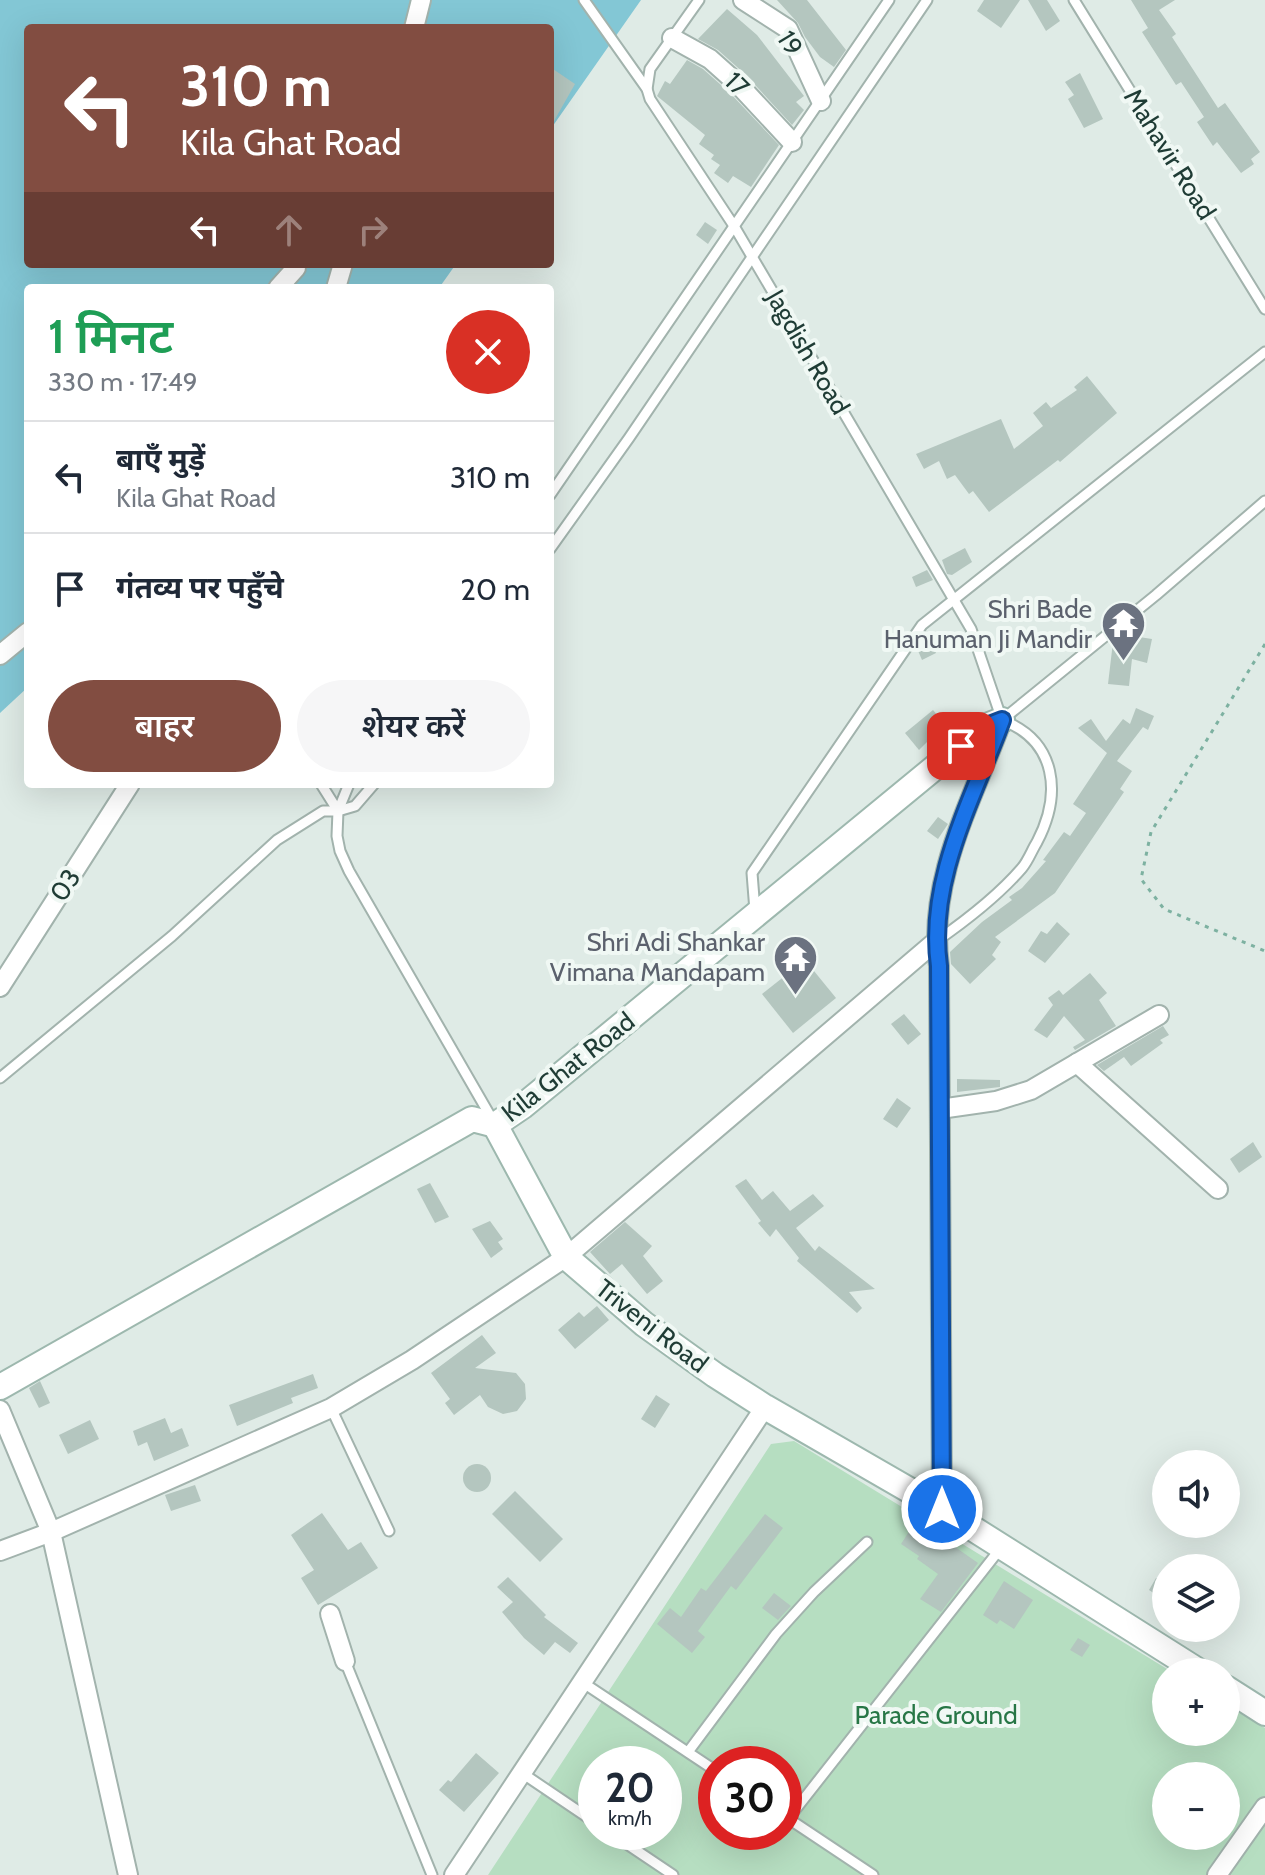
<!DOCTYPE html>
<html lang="hi">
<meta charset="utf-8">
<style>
:root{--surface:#fff;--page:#f6f6f7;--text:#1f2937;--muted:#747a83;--line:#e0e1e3;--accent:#824d41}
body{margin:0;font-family:Cabin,"Noto Sans Devanagari",sans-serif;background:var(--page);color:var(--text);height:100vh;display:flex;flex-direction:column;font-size:30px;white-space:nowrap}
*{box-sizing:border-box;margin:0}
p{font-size:26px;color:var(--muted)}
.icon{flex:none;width:44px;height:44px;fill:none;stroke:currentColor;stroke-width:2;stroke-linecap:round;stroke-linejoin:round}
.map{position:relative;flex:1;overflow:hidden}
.details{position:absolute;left:24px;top:284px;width:530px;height:504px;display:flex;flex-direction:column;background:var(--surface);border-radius:8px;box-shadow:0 8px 32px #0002}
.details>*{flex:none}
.top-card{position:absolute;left:24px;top:24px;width:530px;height:244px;border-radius:8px;box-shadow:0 8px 32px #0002;background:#824d41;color:#fff;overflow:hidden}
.fabs{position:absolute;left:1152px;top:1450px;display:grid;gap:16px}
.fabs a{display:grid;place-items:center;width:88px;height:88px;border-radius:50%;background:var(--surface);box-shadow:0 8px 32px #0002;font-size:40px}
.speed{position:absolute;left:578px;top:1746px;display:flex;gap:16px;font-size:40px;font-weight:700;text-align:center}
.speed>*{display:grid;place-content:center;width:104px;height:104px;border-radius:50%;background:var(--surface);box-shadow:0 8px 32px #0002;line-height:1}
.speed small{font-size:20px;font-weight:400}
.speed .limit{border:12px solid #d22;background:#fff;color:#111}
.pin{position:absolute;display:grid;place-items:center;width:68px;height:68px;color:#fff;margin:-34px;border-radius:16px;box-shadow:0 4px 12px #0006}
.me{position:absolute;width:88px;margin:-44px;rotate:0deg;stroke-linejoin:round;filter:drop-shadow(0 0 6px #0008)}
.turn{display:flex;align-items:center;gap:28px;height:168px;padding:0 24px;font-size:36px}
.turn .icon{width:104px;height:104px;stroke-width:2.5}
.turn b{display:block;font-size:56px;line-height:68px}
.lanes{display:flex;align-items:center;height:76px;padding:0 24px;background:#0003;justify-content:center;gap:40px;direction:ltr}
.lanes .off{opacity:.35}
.round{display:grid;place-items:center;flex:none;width:84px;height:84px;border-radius:42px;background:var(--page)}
.overview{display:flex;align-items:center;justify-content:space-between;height:136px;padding:0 24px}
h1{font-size:48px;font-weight:600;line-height:60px;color:#1e9e55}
.button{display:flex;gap:16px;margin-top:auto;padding:16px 24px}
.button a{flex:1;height:92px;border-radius:48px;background:var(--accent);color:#fff;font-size:32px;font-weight:600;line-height:92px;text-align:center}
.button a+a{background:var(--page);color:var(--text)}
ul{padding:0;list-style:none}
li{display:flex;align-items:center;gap:24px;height:112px;padding:0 24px;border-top:2px solid var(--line)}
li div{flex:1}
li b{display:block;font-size:30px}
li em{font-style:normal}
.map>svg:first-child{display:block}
</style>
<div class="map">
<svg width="1265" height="1875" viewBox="0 0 1265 1875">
<rect width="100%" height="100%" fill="#dfebe6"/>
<path fill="#b6dec1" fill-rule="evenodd" d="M 794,1441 L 1172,1672 L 1166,1672 L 1166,1732 L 1226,1732 L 1226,1705 L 1265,1728 L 1265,1875 L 488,1875 L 771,1444 ZM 596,1764 L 664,1764 L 664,1832 L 596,1832 ZM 716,1764 L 784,1764 L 784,1832 L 716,1832 ZM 1166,1776 L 1226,1776 L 1226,1836 L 1166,1836 Z"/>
<path fill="#83c7d5" d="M 0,0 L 641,0 L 550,130 L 550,28 L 28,28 L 28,264 L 456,264 L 439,288 L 28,288 L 28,687 L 0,713 Z"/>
<g fill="#b4c6bf">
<path d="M 777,0 L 807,0 L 846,50 L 834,67 L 820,57 L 805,37 L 798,23 Z"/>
<path d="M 984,0 L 1020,0 L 1001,28 L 977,11 Z"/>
<path d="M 1028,0 L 1047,0 L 1060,21 L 1046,31 Z"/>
<path d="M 1131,0 L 1175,0 L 1159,10 L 1176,34 L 1172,37 L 1218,108 L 1225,103 L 1260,152 L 1251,159 L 1254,164 L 1241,173 L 1217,142 L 1213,146 L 1197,122 L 1204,117 L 1181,82 L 1176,85 L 1142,32 L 1148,28 Z"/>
<path d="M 727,9 L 757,35 L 804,96 L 796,102 L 804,110 L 792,125 L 746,75 L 718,50 L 698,39 Z"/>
<path d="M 687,60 L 703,69 L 730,93 L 779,145 L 751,187 L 733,176 L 728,183 L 714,173 L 720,165 L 711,159 L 714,155 L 699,144 L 705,135 L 657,96 L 665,81 L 670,84 Z"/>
<path d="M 550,67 L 575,84 L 550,128 Z"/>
<path d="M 1080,73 L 1103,119 L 1084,128 L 1068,99 L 1074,95 L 1065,82 Z"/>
<path d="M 705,222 L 717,230 L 708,244 L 696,235 Z"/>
<path d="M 1087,376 L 1117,413 L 1060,462 L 1058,460 L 989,512 L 973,491 L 969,494 L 955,475 L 947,479 L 939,461 L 924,469 L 916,454 L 1001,419 L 1014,449 L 1043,426 L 1033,413 L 1046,402 L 1051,408 L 1077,390 L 1074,387 Z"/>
<path d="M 965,548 L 972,562 L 952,575 L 947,574 L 942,560 Z"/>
<path d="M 927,570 L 933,580 L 916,587 L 912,577 Z"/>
<path d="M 928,635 L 936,653 L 922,660 L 916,646 Z"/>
<path d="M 1139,637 L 1152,639 L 1147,663 L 1132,659 L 1129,686 L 1108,684 L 1113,642 L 1137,645 Z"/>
<path d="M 1136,708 L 1154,716 L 1148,730 L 1143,727 L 1117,761 L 1132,771 L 1120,789 L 1124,792 L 1055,893 L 995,937 L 1001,942 L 992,955 L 996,959 L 970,984 L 951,964 L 950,952 L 982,922 L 1012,900 L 1009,897 L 1022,888 L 1046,861 L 1043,860 L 1064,832 L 1070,836 L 1086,813 L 1073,804 L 1107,753 L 1078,728 L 1091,719 L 1106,741 L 1123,719 L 1130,724 Z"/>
<path d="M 933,710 L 945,724 L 919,750 L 905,733 Z"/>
<path d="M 938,817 L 948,824 L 938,839 L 927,831 Z"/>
<path d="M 1057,922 L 1070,934 L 1045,963 L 1028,951 L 1041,931 L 1047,934 Z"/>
<path d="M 805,960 L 836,998 L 793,1033 L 762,994 Z"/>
<path d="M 1090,973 L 1107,993 L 1099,1000 L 1116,1026 L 1075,1050 L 1073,1047 L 1085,1040 L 1064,1016 L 1047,1038 L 1034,1030 L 1053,1005 L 1048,998 L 1059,990 L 1063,995 Z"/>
<path d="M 904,1014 L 921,1034 L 908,1045 L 891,1024 Z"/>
<path d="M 1163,1026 L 1169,1035 L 1160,1040 L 1163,1043 L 1131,1066 L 1124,1057 L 1104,1071 L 1097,1065 Z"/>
<path d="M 957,1079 L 1000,1080 L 1000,1087 L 957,1092 Z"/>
<path d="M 897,1098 L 911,1108 L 897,1128 L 883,1119 Z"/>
<path d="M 1253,1142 L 1262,1157 L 1239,1173 L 1230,1159 Z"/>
<path d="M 746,1179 L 762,1200 L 773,1191 L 790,1211 L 813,1194 L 824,1206 L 796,1228 L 815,1251 L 819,1246 L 875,1289 L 849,1292 L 862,1308 L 857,1313 L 797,1261 L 799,1258 L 776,1229 L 770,1237 L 758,1223 L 761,1221 L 735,1186 Z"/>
<path d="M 430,1183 L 449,1217 L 435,1223 L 417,1189 Z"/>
<path d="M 490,1221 L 503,1239 L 498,1242 L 503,1249 L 491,1258 L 472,1229 Z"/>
<path d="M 625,1222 L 652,1246 L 643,1256 L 663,1281 L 647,1294 L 622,1264 L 610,1274 L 590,1252 Z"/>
<path d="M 597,1306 L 609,1320 L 575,1349 L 558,1330 L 579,1312 L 584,1317 Z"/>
<path d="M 482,1335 L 496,1353 L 475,1368 L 516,1373 L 525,1384 L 526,1399 L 517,1411 L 503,1414 L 488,1407 L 480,1395 L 454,1415 L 445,1403 L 450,1399 L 431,1373 Z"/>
<path d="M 313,1374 L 318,1388 L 291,1398 L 293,1403 L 237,1426 L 229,1405 Z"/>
<path d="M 40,1381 L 50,1403 L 39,1408 L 29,1388 Z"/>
<path d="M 656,1395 L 670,1404 L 655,1428 L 641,1419 Z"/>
<path d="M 165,1418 L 171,1433 L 182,1428 L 189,1446 L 154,1461 L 147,1442 L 138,1446 L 133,1431 Z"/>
<path d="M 90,1420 L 99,1439 L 68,1454 L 59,1435 Z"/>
<circle cx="477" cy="1478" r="14"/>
<path d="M 195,1485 L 201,1501 L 171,1511 L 165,1495 Z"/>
<path d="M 515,1491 L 563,1539 L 540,1562 L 492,1514 Z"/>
<path d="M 322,1513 L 348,1550 L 361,1542 L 378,1568 L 318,1605 L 301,1578 L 314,1570 L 291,1535 Z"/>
<path d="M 765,1514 L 783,1528 L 736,1590 L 731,1586 L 698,1631 L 705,1637 L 692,1653 L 657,1624 L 670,1608 L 681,1617 L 701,1588 L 706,1591 Z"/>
<path d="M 910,1530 L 929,1542 L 935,1533 L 978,1563 L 941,1612 L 920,1599 L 938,1574 L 917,1559 L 919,1556 L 901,1544 Z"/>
<path d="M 508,1577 L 546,1615 L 544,1617 L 578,1643 L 570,1653 L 555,1642 L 544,1655 L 524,1638 L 502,1612 L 513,1602 L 497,1587 Z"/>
<path d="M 1156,1578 L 1166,1585 L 1166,1601 L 1149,1590 Z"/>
<path d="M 1004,1581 L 1033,1600 L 1014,1629 L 1000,1620 L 997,1624 L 983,1615 Z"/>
<path d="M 774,1593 L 791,1606 L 778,1620 L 762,1608 Z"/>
<path d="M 1078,1638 L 1090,1645 L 1082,1657 L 1070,1650 Z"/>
<path d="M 476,1753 L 499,1773 L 464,1812 L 439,1790 L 448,1780 L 451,1782 Z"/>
</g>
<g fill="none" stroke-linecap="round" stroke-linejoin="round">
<defs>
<g id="lane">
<path d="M 584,0 L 647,89 L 650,99 L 734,226 L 971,629 L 1002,720"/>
<path d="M 1074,0 L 1265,309"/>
<path d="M 647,89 L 650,69 L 699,0"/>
<path d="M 550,495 L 889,0"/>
<path d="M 550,549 L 629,438 L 927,0"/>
<path d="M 1002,720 L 1156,595 L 1265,501"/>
<path d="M 321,784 L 338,811 L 337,836 L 340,851 L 349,871 L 492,1119"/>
<path d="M 338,811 L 349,784"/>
<path d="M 755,911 L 752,873 L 922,625 L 1265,352"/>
<path d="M 938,940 C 968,919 998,896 1022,868 C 1028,861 1032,850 1037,842 C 1062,794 1057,741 1002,720"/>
<path d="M 0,1078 L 172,936 L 277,840 L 323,811 L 338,811 L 355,806 L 374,784"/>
<path d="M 331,1408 L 389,1531"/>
<path d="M 345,1661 L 432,1875"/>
<path d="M 582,1682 L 716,1771"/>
<path d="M 688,1752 L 776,1634 L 814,1592 L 867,1542"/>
<path d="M 522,1773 L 596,1823"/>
<path d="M 786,1817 L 873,1875"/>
<path d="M 788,1819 L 1000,1549"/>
<path d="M 609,1832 L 673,1875"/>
</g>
<g id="street">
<path d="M 743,0 L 788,29 L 821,101"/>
<path d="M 414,28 L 421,0"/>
<path d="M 672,38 L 710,59 L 738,84 L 792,142"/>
<path d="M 278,288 L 296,268"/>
<path d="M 336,288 L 343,264"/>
<path d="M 0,655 L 28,632"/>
<path d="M 0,987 L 130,784"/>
<path d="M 1077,1063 L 1218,1189"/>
<path d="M 940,1109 L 996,1101 L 1031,1090 L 1159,1015"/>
<path d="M 0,1410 L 51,1532 L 128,1875"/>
<path d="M 942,1509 L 939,966 C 927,879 973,799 1002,720"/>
<path d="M 0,1551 L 51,1532 L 331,1408 L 412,1360 L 566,1257 L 935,942"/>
<path d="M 330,1614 L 345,1661"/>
<path d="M 454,1875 L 765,1407"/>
<path d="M 1217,1875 L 1265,1807"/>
</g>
<g id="secondary">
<path d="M 495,1125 L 566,1257 L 644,1324 L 715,1375 L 765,1407 L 942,1509 L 1200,1672"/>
<path d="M 0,1387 L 472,1119 L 495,1125 L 523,1106 L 984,727 L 1002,720"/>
<path d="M 1226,1688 L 1265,1713"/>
</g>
</defs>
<use href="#lane" stroke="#a2b3ad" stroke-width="13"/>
<use href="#street" stroke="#a2b3ad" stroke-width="22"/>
<use href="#secondary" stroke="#9db8ae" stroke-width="28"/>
<path stroke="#7db1a1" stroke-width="3" stroke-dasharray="4 6" stroke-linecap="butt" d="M 1265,644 L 1151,832 L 1141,879 L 1164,909 L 1265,951"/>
<use href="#lane" stroke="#fff" stroke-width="9"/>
<use href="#street" stroke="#fff" stroke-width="18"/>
<use href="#secondary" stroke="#fff" stroke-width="24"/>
</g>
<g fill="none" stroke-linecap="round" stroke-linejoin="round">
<defs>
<path id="route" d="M 942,1509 L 939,966 C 927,880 973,799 1002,720 L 984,727 L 961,746"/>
</defs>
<use href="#route" stroke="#114b97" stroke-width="20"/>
<use href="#route" stroke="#1a73e8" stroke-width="14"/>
</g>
<defs>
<symbol id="temple-pin" viewBox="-11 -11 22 30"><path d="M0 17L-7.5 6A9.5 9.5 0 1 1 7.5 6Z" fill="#6b7280" stroke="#f0f8f4"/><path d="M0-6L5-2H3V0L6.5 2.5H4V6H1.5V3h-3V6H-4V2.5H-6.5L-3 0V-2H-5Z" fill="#fff"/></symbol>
</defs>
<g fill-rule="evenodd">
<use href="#temple-pin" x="1098" y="598" width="51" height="69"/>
<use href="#temple-pin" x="770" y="932" width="51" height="69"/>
</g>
<g text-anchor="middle" stroke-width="8" stroke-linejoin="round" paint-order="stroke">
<g font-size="26" fill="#1f3c35" stroke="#f0f8f4">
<text transform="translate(790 43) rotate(59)" y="9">19</text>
<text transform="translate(737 84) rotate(45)" y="9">17</text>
<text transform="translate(1170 154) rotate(58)" y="9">Mahavir Road</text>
<text transform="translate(808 352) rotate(60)" y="9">Jagdish Road</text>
<text transform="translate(65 885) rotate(-57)" y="9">03</text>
<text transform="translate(568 1067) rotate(-38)" y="9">Kila Ghat Road</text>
<text transform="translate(652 1326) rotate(38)" y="9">Triveni Road</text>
</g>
<g font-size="26" fill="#5b616d" stroke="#f0f8f4" text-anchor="end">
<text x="1092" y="618">Shri Bade<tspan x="1092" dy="30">Hanuman Ji Mandir</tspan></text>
<text x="765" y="951">Shri Adi Shankar<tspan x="765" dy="30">Vimana Mandapam</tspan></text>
</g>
<g font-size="26" fill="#277646" stroke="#f0f8f4">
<text x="936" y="1724">Parade Ground</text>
</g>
</g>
</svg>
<div class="fabs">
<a><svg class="icon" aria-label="sound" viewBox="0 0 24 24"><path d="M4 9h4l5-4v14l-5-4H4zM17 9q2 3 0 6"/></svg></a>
<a><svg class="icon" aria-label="layers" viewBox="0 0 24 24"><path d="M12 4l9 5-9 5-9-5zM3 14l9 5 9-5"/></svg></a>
<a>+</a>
<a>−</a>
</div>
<div class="speed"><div>20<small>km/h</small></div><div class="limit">30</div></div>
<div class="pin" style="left:961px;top:746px;background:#d93025"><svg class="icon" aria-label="arrive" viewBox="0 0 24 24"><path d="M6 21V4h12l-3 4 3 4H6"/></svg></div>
<svg class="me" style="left:942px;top:1509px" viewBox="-20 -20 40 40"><circle r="17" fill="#1a73e8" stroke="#fff" stroke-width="3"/><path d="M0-11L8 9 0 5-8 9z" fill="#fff"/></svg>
<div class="top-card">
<div class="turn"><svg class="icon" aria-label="left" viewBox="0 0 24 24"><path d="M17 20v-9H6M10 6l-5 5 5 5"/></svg><div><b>310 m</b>Kila Ghat Road</div></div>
<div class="lanes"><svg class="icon" aria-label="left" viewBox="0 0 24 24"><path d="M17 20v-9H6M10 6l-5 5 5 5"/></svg><svg class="icon off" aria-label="ahead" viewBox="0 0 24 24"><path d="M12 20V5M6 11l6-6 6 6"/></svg><svg class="icon off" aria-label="right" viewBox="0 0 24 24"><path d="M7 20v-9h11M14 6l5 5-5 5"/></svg></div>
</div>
<section class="details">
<div class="overview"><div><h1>1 मिनट</h1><p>330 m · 17:49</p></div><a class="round" style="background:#d93025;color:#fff"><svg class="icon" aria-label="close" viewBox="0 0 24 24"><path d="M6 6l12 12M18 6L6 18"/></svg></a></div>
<ul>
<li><svg class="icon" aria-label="left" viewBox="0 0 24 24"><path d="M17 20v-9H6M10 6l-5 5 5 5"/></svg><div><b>बाएँ मुड़ें</b><p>Kila Ghat Road</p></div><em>310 m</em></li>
<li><svg class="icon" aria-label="arrive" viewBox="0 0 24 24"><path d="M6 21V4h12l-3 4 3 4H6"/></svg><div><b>गंतव्य पर पहुँचे</b></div><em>20 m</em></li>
</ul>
<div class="button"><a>बाहर</a><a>शेयर करें</a></div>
</section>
</div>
